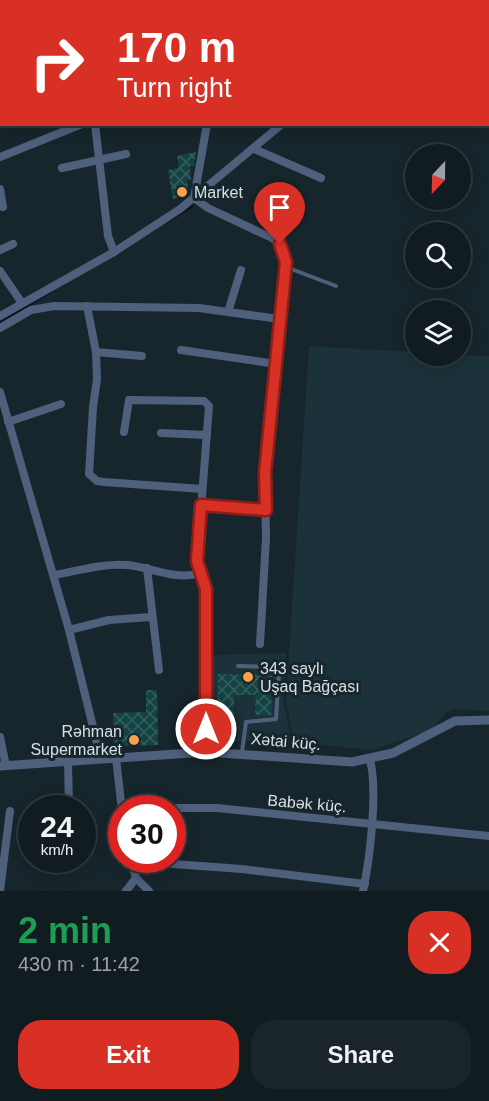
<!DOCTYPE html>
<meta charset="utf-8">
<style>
:root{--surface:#111c21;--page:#1a252a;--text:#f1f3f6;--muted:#9ca1a5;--line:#303a3f;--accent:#d93025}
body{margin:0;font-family:Arial,sans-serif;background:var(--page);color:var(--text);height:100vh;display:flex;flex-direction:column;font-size:22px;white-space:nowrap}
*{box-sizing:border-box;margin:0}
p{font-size:20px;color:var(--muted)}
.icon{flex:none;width:33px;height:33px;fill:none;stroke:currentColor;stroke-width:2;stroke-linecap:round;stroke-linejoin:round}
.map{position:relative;height:891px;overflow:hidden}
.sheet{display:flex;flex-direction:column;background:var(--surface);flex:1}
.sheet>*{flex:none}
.top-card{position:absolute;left:0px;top:0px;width:489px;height:126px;box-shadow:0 3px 15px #0003,0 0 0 2px var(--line);background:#d93025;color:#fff;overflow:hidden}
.needle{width:39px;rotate:202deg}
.tools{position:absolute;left:405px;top:144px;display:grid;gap:12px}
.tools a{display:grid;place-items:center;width:66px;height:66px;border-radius:50%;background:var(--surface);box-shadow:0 3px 15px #0003,0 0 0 2px var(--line);font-size:30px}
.speed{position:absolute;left:18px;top:795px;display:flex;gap:12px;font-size:30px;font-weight:700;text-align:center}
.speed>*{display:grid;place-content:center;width:78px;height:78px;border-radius:50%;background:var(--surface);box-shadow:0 3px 15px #0003,0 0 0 2px var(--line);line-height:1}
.speed small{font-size:15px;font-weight:400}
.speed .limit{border:9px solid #d22;background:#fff;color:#111}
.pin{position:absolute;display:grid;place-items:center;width:51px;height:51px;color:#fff;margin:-62px -26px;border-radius:50% 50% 50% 0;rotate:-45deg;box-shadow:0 0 6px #0007}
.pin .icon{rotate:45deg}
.me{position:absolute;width:66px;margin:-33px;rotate:0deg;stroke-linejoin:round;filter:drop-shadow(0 0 4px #0008)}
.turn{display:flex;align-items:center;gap:21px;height:126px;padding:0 18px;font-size:27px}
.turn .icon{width:78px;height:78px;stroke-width:2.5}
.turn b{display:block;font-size:42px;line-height:51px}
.round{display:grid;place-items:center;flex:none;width:63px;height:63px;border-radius:24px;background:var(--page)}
.head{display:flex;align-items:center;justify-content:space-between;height:102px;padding:0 18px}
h1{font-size:36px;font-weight:700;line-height:45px;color:#1e9e55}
.primary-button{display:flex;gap:12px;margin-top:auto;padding:12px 18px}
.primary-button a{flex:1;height:69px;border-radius:24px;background:var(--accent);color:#fff;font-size:24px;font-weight:700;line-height:69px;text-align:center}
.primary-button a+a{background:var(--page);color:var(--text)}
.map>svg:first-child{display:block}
</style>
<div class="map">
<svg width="489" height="891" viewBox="0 0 489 891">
<defs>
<pattern id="building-cross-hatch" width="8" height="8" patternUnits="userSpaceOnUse" patternTransform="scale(1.5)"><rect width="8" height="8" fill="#144343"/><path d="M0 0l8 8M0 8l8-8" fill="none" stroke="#355e5e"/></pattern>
</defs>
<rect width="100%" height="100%" fill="#17262c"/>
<g fill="#1b323a">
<path d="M 309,346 L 415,352 L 416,356 L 489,356 L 489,711 L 453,709 L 446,712 L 429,731 L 371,750 L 294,742 L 286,700 Z"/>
<path d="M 286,653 L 283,700 L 292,742 L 211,741 L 212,655 Z"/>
</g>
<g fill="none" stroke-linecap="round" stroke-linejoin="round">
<g stroke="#120c25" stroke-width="2">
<path d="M 167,222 L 193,206"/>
<path d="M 0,323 L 62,285"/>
</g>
</g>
<g fill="url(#building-cross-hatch)">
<path d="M 196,152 L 194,166 L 190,166 L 191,180 L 187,180 L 189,194 L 173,199 L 168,170 L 179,168 L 177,156 Z"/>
<path d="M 218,674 L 272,675 L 271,715 L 255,715 L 256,695 L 234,695 L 234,717 L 217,717 Z"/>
<path d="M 146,690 L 157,690 L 158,745 L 114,746 L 113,713 L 146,712 Z"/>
</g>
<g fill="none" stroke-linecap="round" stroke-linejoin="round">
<g stroke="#4f607c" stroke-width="4">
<path d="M 286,267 L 336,286"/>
<path d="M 238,666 L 271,667 L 279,672 L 276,719 L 246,722 L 242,752"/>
</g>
<g stroke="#4f607c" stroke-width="8">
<path d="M 13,2 L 13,0"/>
<path d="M 105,2 L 105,0"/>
<path d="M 231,2 L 231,0"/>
<path d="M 354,2 L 354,0"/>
<path d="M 488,40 L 489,27"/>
<path d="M 488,67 L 489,67"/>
<path d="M 0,91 L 2,90"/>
<path d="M 95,124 L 108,236 L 114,252"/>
<path d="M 254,149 L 321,178"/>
<path d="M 0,157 L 82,124"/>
<path d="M 62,168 L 126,154"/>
<path d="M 0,189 L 3,207"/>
<path d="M 194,198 L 208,208 L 272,238 L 280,244 L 286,256 L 265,473 L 266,538 L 260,644"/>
<path d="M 194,198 L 207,124"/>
<path d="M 0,250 L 13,244"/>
<path d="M 0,271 L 22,303"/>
<path d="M 87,306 L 96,352 L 97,379 L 93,407 L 89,474 L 97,481 L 104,482 L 202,489"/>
<path d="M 228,312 L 241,270"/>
<path d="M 0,316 L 114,252 L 180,209 L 282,124"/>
<path d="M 0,328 L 31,310 L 54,306 L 199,308 L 279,319"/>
<path d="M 181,350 L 276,364"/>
<path d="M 96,352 L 142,356"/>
<path d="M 0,392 L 69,630 L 101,759"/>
<path d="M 8,422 L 61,404"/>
<path d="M 124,432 L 129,400 L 204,401 L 209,406 L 197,561 L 206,589 L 206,752"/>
<path d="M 161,433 L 207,435"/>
<path d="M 201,505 L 266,510"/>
<path d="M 147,568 L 159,670"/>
<path d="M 54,575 C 77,571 103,563 127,565 C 151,567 176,581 200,573"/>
<path d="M 69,630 L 109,620 L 151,617"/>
<path d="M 0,737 L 6,766"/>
<path d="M 116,758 L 122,811"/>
<path d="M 68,762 L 69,808"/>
<path d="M 121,808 L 217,808 L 489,836"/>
<path d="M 69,860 L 69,865"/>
<path d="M 131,860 L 136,878 L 149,891"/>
<path d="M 132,861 L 242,869 L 365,884"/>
<path d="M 0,891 L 10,811"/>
<path d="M 126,891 L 136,878"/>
<path d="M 363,891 C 370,859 378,790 370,760"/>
</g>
<path stroke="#4f607c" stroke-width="9" d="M 0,766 L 206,752 L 352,762 L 393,753 L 455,721 L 489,720"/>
</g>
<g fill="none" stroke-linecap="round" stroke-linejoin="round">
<defs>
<path id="route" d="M 206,729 L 206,589 L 197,561 L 201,505 L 266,510 L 265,473 L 286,262 L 280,244"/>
</defs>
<use href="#route" stroke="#8d1f18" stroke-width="15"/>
<use href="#route" stroke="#d93025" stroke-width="10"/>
</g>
<g fill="#f8a04b" stroke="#17262c" stroke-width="2">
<circle cx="182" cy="192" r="6"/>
<circle cx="248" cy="677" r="6"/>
<circle cx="134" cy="740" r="6"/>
</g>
<g text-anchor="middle" stroke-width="6" stroke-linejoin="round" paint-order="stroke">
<g font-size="16" fill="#d6e0e4" stroke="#17262c" text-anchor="start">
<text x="194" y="198">Market</text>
<text x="260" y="674">343 saylı<tspan x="260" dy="18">Uşaq Bağçası</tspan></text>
<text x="122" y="737" text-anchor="end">Rəhman<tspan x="122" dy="18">Supermarket</tspan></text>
</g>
<g font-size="16" fill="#d6e0e4" stroke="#17262c">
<text transform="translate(286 741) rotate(5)" y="6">Xətai küç.</text>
<text transform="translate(307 803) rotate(5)" y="6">Babək küç.</text>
</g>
</g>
</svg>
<div class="tools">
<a><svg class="needle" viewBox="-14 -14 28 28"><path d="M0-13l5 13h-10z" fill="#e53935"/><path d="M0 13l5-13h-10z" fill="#9ca1a5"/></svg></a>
<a><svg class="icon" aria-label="search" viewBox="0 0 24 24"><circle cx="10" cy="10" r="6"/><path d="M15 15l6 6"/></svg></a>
<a><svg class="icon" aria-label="layers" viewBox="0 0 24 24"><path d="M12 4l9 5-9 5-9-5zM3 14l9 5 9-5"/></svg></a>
</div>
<div class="speed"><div>24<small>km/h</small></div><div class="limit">30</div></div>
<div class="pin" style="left:280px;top:244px;background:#d93025"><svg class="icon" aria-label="arrive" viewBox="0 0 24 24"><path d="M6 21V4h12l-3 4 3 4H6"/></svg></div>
<svg class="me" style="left:206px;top:729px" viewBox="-20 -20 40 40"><circle r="17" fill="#d93025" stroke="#fff" stroke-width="3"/><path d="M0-11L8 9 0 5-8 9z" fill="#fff"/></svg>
<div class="top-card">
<div class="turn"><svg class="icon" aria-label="right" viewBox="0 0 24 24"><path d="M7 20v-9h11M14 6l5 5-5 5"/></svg><div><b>170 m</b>Turn right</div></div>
</div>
</div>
<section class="sheet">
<div class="head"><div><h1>2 min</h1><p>430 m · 11:42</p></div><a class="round" style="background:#d93025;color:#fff"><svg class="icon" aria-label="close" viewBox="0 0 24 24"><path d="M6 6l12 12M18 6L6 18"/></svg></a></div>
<div class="primary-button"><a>Exit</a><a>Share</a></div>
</section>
